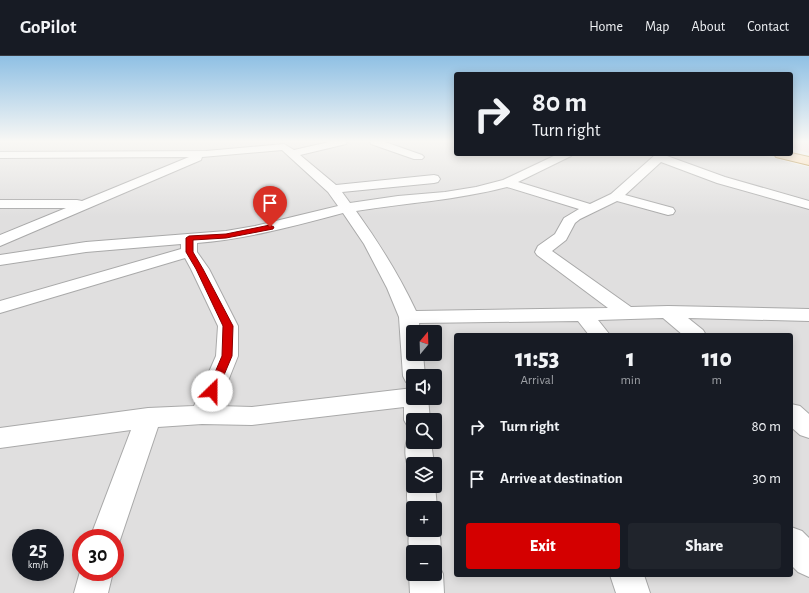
<!DOCTYPE html>
<meta charset="utf-8">
<style>
:root{--surface:#171b24;--page:#20242c;--text:#f1f3f6;--muted:#9ea1a6;--line:#363941;--accent:#d40000}
body{margin:0;font-family:"Alegreya Sans",sans-serif;background:var(--page);color:var(--text);height:100vh;display:flex;flex-direction:column;font-size:15px;white-space:nowrap}
*{box-sizing:border-box;margin:0}
p{font-size:13px;color:var(--muted)}
.icon{flex:none;width:22px;height:22px;fill:none;stroke:currentColor;stroke-width:2;stroke-linecap:round;stroke-linejoin:round}
.map{position:relative;flex:1;overflow:hidden}
.side{position:absolute;left:454px;top:277px;width:339px;height:244px;display:flex;flex-direction:column;background:var(--surface);border-radius:4px;box-shadow:0 2px 10px #0003}
.side>*{flex:none}
.banner{position:absolute;left:454px;top:16px;width:339px;height:84px;border-radius:4px;box-shadow:0 2px 10px #0003;background:#171b24;color:var(--text);overflow:hidden}
.needle{width:26px;rotate:19deg}
.fabs{position:absolute;left:406px;top:269px;display:grid;gap:8px}
.fabs a{display:grid;place-items:center;width:36px;height:36px;border-radius:4px;background:var(--surface);box-shadow:0 2px 10px #0003;font-size:20px}
.speed{position:absolute;left:12px;top:473px;display:flex;gap:8px;font-size:20px;font-weight:700;text-align:center}
.speed>*{display:grid;place-content:center;width:52px;height:52px;border-radius:50%;background:var(--surface);box-shadow:0 2px 10px #0003;line-height:1}
.speed small{font-size:10px;font-weight:400}
.speed .limit{border:6px solid #d22;background:#fff;color:#111}
.pin{position:absolute;display:grid;place-items:center;width:34px;height:34px;color:#fff;margin:-41px -17px;border-radius:50% 50% 50% 0;rotate:-45deg;box-shadow:0 0 4px #0007}
.pin .icon{rotate:45deg}
.me{position:absolute;width:44px;margin:-22px;rotate:23deg;stroke-linejoin:round;filter:drop-shadow(0 0 3px #0008)}
.turn{display:flex;align-items:center;gap:14px;height:84px;padding:0 12px;font-size:18px}
.turn .icon{width:52px;height:52px;stroke-width:2.5}
.turn b{display:block;font-size:28px;line-height:34px}
.eta{display:flex;justify-content:space-evenly;align-items:center;height:68px;text-align:center}
.eta b{font-size:24px;font-weight:800;line-height:28px}
.primary-button{display:flex;gap:8px;margin-top:auto;padding:8px 12px}
.primary-button a{flex:1;height:46px;border-radius:4px;background:var(--accent);color:#fff;font-size:16px;font-weight:800;line-height:46px;text-align:center}
.primary-button a+a{background:var(--page);color:var(--text)}
ul{padding:0;list-style:none}
li{display:flex;align-items:center;gap:12px;height:52px;padding:0 12px}
li div{flex:1}
li b{display:block;font-size:15px}
li em{font-style:normal}
header{display:flex;align-items:center;gap:24px;box-sizing:border-box;height:56px;padding:0 20px;background:var(--surface);border-bottom:1px solid var(--line)}
header strong{font-size:19px}
nav{display:flex;gap:22px;margin-inline-start:auto;font-size:14px}
.map>svg:first-child{display:block}
</style>
<header>
<strong>GoPilot</strong>
<nav><a>Home</a><a>Map</a><a>About</a><a>Contact</a></nav>
</header>
<div class="map">
<svg width="809" height="537" viewBox="0 0 809 537">
<rect width="100%" height="100%" fill="#f2efe9"/>
<path fill="#e0dfdf" fill-rule="evenodd" d="M 0,86 L 456,86 L 456,98 L 756,98 L 809,111 L 809,537 L 0,537 ZM 413,276 L 435,276 L 435,298 L 413,298 ZM 456,279 L 791,279 L 791,519 L 456,519 ZM 413,320 L 435,320 L 435,342 L 413,342 ZM 413,364 L 435,364 L 435,386 L 413,386 ZM 413,408 L 435,408 L 435,430 L 413,430 ZM 413,452 L 435,452 L 435,474 L 413,474 ZM 21,482 L 55,482 L 55,516 L 21,516 ZM 81,482 L 115,482 L 115,516 L 81,516 ZM 413,496 L 435,496 L 435,518 L 413,518 Z"/>
<path fill="#f2dad9" d="M 791,86 L 809,86 L 809,97 L 791,92 Z"/>
<g fill="none" stroke-linecap="round" stroke-linejoin="round">
<defs>
<g id="street">
<path d="M 329,86 L 347,86 L 346,88 L 300,99 L 336,129 L 434,119 L 438,120 L 440,123 L 438,126 L 434,127 L 342,136 L 350,147 L 398,140 L 445,136 L 476,131 L 503,124 L 558,98 L 573,98 L 571,100 L 518,126 L 590,148 L 611,138 L 655,99 L 669,98 L 667,100 L 725,121 L 809,145 L 809,153 L 717,127 L 661,106 L 625,139 L 673,152 L 675,155 L 673,158 L 668,159 L 617,145 L 580,163 L 575,167 L 566,184 L 552,195 L 631,251 L 668,250 L 809,253 L 809,265 L 688,262 L 703,274 L 706,279 L 683,279 L 663,262 L 598,264 L 610,279 L 589,279 L 578,265 L 419,267 L 420,276 L 413,276 L 413,298 L 423,298 L 425,320 L 413,320 L 413,328 L 406,326 L 403,320 L 399,261 L 387,232 L 364,188 L 343,157 C 294,170 247,183 197,187 L 197,196 L 209,213 L 238,270 L 238,300 L 218,350 L 252,351 L 413,332 L 413,342 L 428,342 L 430,364 L 413,364 L 413,372 L 408,371 L 404,364 L 404,351 L 252,369 L 202,368 L 158,371 L 117,493 L 115,493 L 115,482 L 90,482 L 131,374 L 0,392 L 0,372 L 148,352 L 194,350 L 216,300 L 218,270 L 191,213 L 185,202 L 0,257 L 0,245 L 181,193 L 181,188 L 86,196 L 0,209 L 0,199 L 86,186 L 226,175 L 255,170 L 338,150 L 328,136 L 282,94 L 202,101 L 201,104 L 0,190 L 0,179 L 66,152 L 0,152 L 0,144 L 77,144 L 82,145 L 189,101 L 0,102 L 0,96 L 206,95 L 284,88 L 294,94 ZM 507,131 L 579,153 L 564,162 L 555,178 L 538,190 L 535,196 L 537,199 L 608,252 L 416,255 C 399,219 379,187 356,155 C 406,147 457,144 507,131 Z"/>
<path d="M 370,86 L 385,86 L 422,99 L 424,101 L 422,103 L 414,103 L 371,88 Z"/>
<path d="M 791,348 L 800,350 L 809,358 L 809,382 L 800,379 L 791,371 Z"/>
<path d="M 413,377 L 413,386 L 431,386 L 434,408 L 413,408 L 413,417 L 410,416 C 405,405 403,390 409,379 Z"/>
<path d="M 413,420 L 413,430 L 435,429 L 437,452 L 435,456 L 435,452 L 413,452 L 413,462 L 412,462 C 406,448 405,434 411,421 Z"/>
<path d="M 413,464 L 413,474 L 435,474 L 435,464 C 441,478 443,492 437,506 L 443,518 L 444,537 L 410,537 L 409,518 L 413,509 L 413,518 L 435,518 L 435,496 L 413,496 L 413,505 C 407,492 407,478 413,464 Z"/>
<path d="M 791,471 L 802,475 L 809,482 L 809,521 L 798,516 L 791,509 Z"/>
<path d="M 81,512 L 81,516 L 113,516 L 108,537 L 74,537 Z"/>
<path d="M 610,519 L 644,519 L 650,537 L 616,537 Z"/>
</g>
<path id="primary" d="M 791,97 L 809,101 L 809,109 L 776,101 L 774,98 Z"/>
</defs>
<use href="#street" stroke="#a9a9a9" stroke-width="2"/>
<use href="#primary" stroke="#a06b00" stroke-width="2"/>
<use href="#street" fill="#fff" fill-rule="evenodd"/>
<use href="#primary" fill="#fcd6a4" fill-rule="evenodd"/>
</g>
<linearGradient id="sky" x2="0" y2="1"><stop stop-color="#8fc0e4"/><stop offset="0.53" stop-color="#f9f8f5"/><stop offset="1" stop-color="#f9f8f5" stop-opacity="0"/></linearGradient>
<rect width="809" height="161" fill="url(#sky)"/>
<path fill="#d40000" stroke="#8a0000" d="M 270,169 L 274,171 L 273,173 L 226,182 L 193,184 L 193,196 L 203,213 L 233,270 L 232,300 L 216,338 L 209,338 L 207,335 L 222,300 L 223,270 L 196,213 L 186,196 L 186,182 L 189,180 L 226,178 Z"/>
</svg>
<div class="fabs">
<a><svg class="needle" viewBox="-14 -14 28 28"><path d="M0-13l5 13h-10z" fill="#e53935"/><path d="M0 13l5-13h-10z" fill="#9ea1a6"/></svg></a>
<a><svg class="icon" aria-label="sound" viewBox="0 0 24 24"><path d="M4 9h4l5-4v14l-5-4H4zM17 9q2 3 0 6"/></svg></a>
<a><svg class="icon" aria-label="search" viewBox="0 0 24 24"><circle cx="10" cy="10" r="6"/><path d="M15 15l6 6"/></svg></a>
<a><svg class="icon" aria-label="layers" viewBox="0 0 24 24"><path d="M12 4l9 5-9 5-9-5zM3 14l9 5 9-5"/></svg></a>
<a>+</a>
<a>−</a>
</div>
<div class="speed"><div>25<small>km/h</small></div><div class="limit">30</div></div>
<div class="pin" style="left:270px;top:171px;background:#d93025"><svg class="icon" aria-label="arrive" viewBox="0 0 24 24"><path d="M6 21V4h12l-3 4 3 4H6"/></svg></div>
<svg class="me" style="left:212px;top:335px" viewBox="-20 -20 40 40"><circle r="19" fill="#fff"/><path d="M0-13L10 11 0 6-10 11z" fill="#d40000"/></svg>
<div class="banner">
<div class="turn"><svg class="icon" aria-label="right" viewBox="0 0 24 24"><path d="M7 20v-9h11M14 6l5 5-5 5"/></svg><div><b>80 m</b>Turn right</div></div>
</div>
<section class="side">
<div class="eta">
<div><b>11:53</b><p>Arrival</p></div>
<div><b>1</b><p>min</p></div>
<div><b>110</b><p>m</p></div>
</div>
<ul>
<li><svg class="icon" aria-label="right" viewBox="0 0 24 24"><path d="M7 20v-9h11M14 6l5 5-5 5"/></svg><div><b>Turn right</b></div><em>80 m</em></li>
<li><svg class="icon" aria-label="arrive" viewBox="0 0 24 24"><path d="M6 21V4h12l-3 4 3 4H6"/></svg><div><b>Arrive at destination</b></div><em>30 m</em></li>
</ul>
<div class="primary-button"><a>Exit</a><a>Share</a></div>
</section>
</div>
